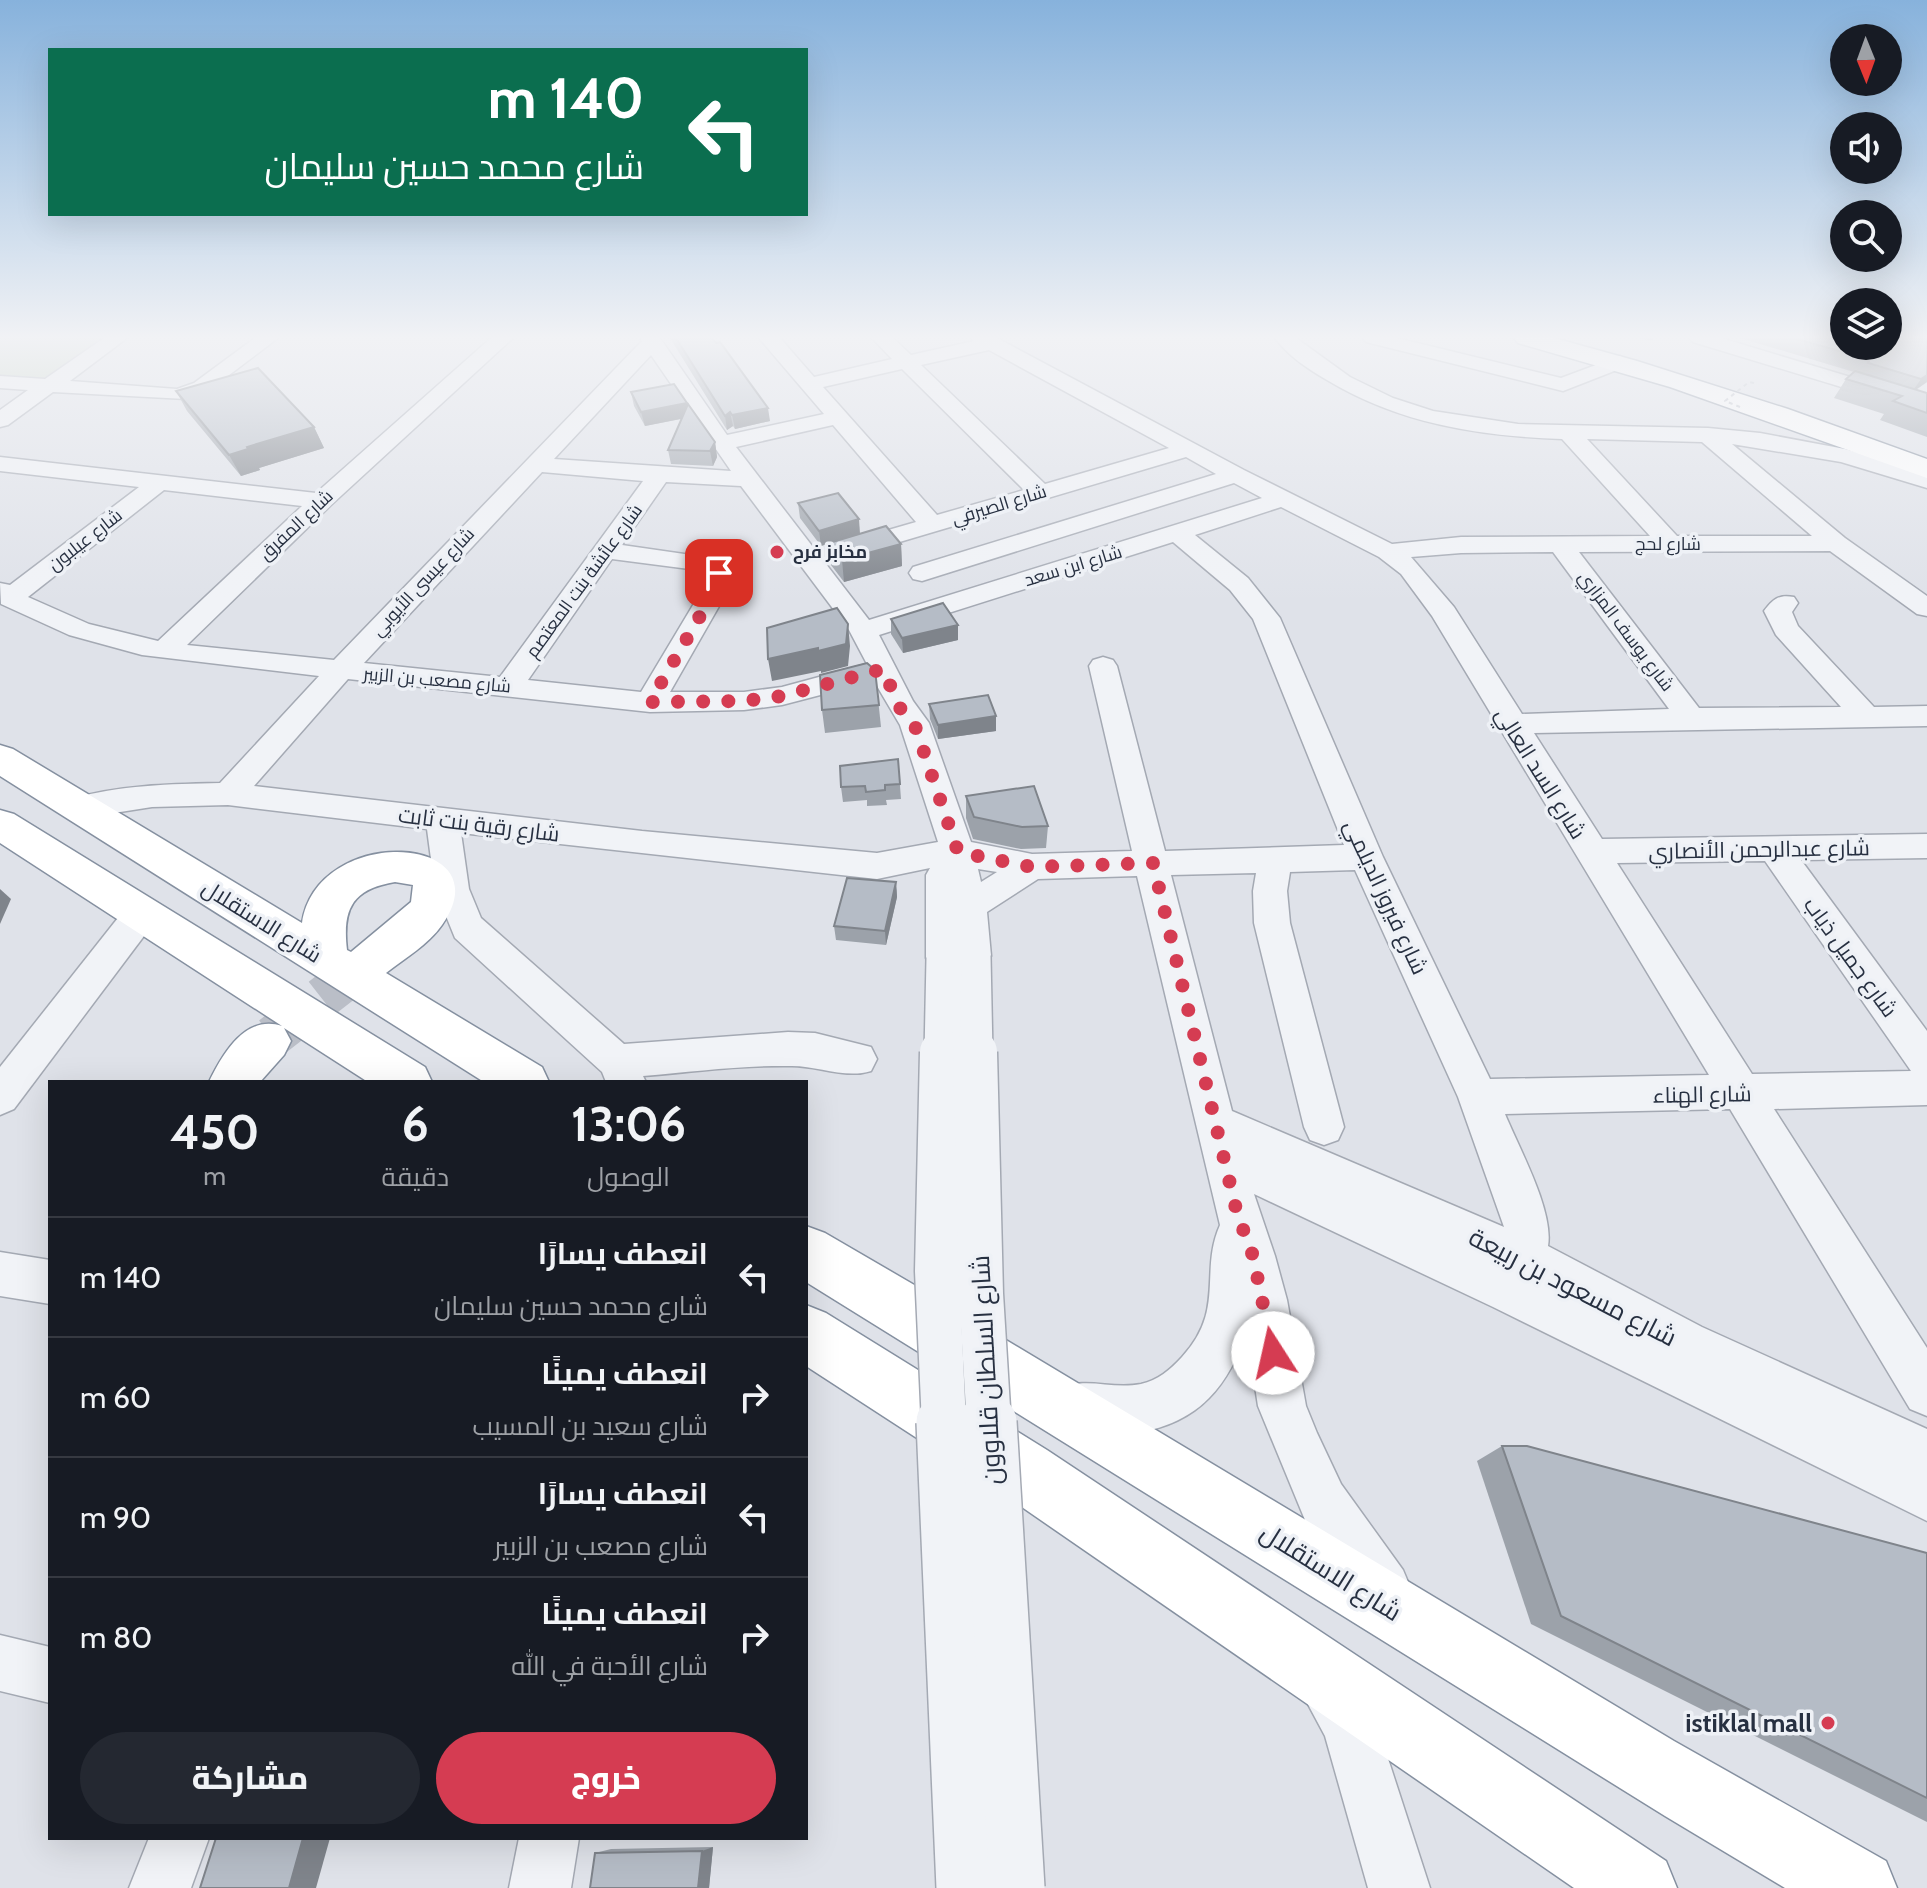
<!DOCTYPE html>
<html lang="ar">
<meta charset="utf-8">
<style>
:root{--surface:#171b24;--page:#242831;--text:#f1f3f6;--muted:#9ea1a6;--line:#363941;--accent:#d53c52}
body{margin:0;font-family:Cabin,Cairo,sans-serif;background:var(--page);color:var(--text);direction:rtl;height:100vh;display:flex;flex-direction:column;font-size:30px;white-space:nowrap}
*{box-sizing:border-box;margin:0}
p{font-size:26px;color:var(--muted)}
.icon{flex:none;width:44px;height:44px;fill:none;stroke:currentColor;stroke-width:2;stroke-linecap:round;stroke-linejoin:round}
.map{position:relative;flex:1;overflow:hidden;direction:ltr}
.drawer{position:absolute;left:48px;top:1080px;width:760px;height:760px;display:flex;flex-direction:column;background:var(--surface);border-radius:0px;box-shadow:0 8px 32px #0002;direction:rtl}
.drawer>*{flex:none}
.top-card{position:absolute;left:48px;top:48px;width:760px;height:168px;border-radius:0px;box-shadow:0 8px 32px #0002;direction:rtl;background:#0b6e4f;color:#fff;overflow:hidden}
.needle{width:52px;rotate:179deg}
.tools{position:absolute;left:1830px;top:24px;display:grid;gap:16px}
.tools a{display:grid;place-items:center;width:72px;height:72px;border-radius:50%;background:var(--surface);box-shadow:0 8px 32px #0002;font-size:40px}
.pin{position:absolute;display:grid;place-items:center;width:68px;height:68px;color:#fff;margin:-34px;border-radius:16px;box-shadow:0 4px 12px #0006}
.me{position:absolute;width:88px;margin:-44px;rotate:350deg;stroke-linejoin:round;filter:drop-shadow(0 0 6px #0008)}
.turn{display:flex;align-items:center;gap:28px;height:168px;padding:0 32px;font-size:36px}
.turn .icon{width:104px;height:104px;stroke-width:2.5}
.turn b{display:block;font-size:56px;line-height:68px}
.eta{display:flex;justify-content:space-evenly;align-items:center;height:136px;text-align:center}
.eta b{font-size:48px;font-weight:800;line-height:56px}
.cta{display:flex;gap:16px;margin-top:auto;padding:16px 32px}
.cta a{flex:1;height:92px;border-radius:48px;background:var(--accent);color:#fff;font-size:32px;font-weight:800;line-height:92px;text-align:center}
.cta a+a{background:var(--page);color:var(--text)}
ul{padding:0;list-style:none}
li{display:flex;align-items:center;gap:24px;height:120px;padding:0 32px;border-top:2px solid var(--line)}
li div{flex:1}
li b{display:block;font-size:30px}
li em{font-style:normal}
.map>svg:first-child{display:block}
</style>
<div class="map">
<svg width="1927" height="1888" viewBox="0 0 1927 1888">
<rect width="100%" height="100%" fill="#dfe2e9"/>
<path fill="#c4d3bf" d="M 0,338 L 108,338 L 66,373 L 55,371 L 44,378 L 0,376 Z"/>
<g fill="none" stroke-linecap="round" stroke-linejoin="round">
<path stroke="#babec7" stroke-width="42" stroke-dasharray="42 21" stroke-linecap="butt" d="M 272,1037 L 368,962"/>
<defs>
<g id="minor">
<path d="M 104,338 L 127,338 L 70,381 L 177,389 L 194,383 L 255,338 L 278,338 L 208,391 L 186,399 L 53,392 L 8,425 L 0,427 L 0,410 L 28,390 L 0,388 L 0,376 L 45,379 Z"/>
<path d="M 491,338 L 513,338 L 330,506 L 187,645 L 334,660 L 642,341 L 640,338 L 660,338 L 727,435 L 824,414 L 759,338 L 780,338 L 814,377 L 892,359 L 872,338 L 893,338 L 911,355 L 974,341 L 972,338 L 997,338 L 1244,470 L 1392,544 L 1461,537 L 1650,536 L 1562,439 C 1479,436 1400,424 1327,380 C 1308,369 1288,356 1275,338 L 1296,338 L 1350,377 L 1393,398 L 1433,411 L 1518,424 L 1708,428 L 1760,433 L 1845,449 L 1927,473 L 1927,488 L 1841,462 L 1732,444 L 1845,538 L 1927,596 L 1927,616 L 1917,614 L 1830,551 L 1579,552 L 1699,708 L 1841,707 L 1776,635 L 1764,611 C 1773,599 1779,594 1794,597 L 1798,603 L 1792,612 L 1798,626 L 1874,707 L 1927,706 L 1927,726 L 1534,733 L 1602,839 L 1927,834 L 1927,858 L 1801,860 L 1927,1031 L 1927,1105 L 1774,1109 L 1927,1348 L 1927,1416 L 1910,1409 L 1730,1109 L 1505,1114 C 1519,1148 1554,1211 1548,1246 L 1702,1327 L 1927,1429 L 1927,1521 L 1493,1307 L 1254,1194 L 1275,1256 L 1287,1300 L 1306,1406 L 1317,1433 L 1341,1484 L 1403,1570 L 1411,1589 L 1403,1608 L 1384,1616 L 1365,1608 L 1305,1520 L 1258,1406 L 1247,1334 C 1237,1357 1227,1380 1209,1398 C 1171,1437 1105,1443 1057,1423 L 1050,1406 L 1057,1389 C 1088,1376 1110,1390 1141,1384 C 1158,1380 1170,1370 1182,1357 C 1226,1309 1199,1272 1220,1225 L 1137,876 L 1038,879 L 987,912 L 991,956 L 986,966 L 973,970 L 959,964 L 957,968 L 944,972 L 931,968 L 926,958 L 926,875 L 930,868 L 877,879 L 461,833 L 469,889 L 481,918 L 624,1044 L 788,1032 L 815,1033 L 871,1047 L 877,1059 L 871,1071 C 846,1079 818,1066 792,1066 C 743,1065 692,1072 643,1076 L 646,1082 L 606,1082 L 602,1072 L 455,938 L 435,889 L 427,829 L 228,805 L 152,807 L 82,818 L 71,815 L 66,807 L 71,799 C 119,785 170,784 220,783 L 319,676 L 142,655 L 69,635 L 1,604 L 0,583 L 10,585 L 139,487 L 0,471 L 0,457 L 316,493 ZM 989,350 L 1169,448 L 1045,484 L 921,365 ZM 651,355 L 731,471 L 554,459 ZM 902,369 L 1024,490 L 937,515 L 823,387 ZM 833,425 L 916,522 L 840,544 L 836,549 L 840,554 L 849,557 L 1186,457 L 1216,474 L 913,567 L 909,573 L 913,579 L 922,581 L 1234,483 L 1262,498 L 869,620 L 736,447 ZM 1587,439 L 1702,442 L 1812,536 L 1677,536 ZM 542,472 L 643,481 L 500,677 L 364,663 ZM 666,482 L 741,486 L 849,630 L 867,664 L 782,687 L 744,692 L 670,692 L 734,580 L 723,564 L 712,558 L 622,545 ZM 164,490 L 302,506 L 158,641 L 89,624 L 28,597 ZM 1281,507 L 1379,557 L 1401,574 L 1432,616 L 1709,1075 L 1490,1079 L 1383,857 L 1280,618 L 1248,578 L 1195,535 ZM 1173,542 L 1230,590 L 1253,619 L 1344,845 L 1165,851 L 1117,666 L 1113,660 L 1103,657 L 1093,660 L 1089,666 L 1132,851 L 1032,854 L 971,842 L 929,723 L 913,701 L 879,635 ZM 1553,552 L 1669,709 L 1522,714 L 1454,607 L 1411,557 L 1461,553 ZM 612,559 L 697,570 L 708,580 L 641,692 L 528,680 ZM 348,679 L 650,712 L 744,710 L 782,705 L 874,681 L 900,725 L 938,842 L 877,853 L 642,831 L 254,786 ZM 1765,861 L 1911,1071 L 1752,1074 L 1617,863 ZM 978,869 L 997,872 L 981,882 ZM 1355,870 L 1458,1097 L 1504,1227 L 1232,1111 L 1171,875 L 1256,873 L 1253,891 L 1254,923 L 1304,1127 L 1310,1140 L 1324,1145 L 1338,1140 L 1344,1127 L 1290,923 L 1287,891 L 1290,872 Z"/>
<path d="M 1363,338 L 1397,338 L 1561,378 L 1620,356 L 1630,362 L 1627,366 L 1563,391 L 1366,342 Z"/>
<path d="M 1690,338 L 1721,338 L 1927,400 L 1927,413 L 1693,342 Z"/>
<path d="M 141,900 L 153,904 L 159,914 L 153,924 L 14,1109 L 0,1115 L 0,1067 L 129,904 Z"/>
<path d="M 0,1252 L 50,1260 L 50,1304 L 0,1296 Z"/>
<path d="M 0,1635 L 50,1647 L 50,1703 L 0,1691 Z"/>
<path d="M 1331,1667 L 1351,1675 L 1370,1703 L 1430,1888 L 1368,1888 L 1325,1736 L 1303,1695 L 1311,1675 Z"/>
<path d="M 149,1838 L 209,1838 L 191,1888 L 129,1888 Z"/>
<path d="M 519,1838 L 579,1838 L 571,1888 L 509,1888 Z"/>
</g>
<g id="highway">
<path d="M 1514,338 L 1554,338 L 1637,361 L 1788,409 L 1927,459 L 1927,478 L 1670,387 L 1518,343 Z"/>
<path d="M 0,745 L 13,749 L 302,923 C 317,822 506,834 442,925 C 428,945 405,958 386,973 L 542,1067 L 549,1082 L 484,1082 L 0,776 ZM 395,882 L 413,885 L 411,902 L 351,952 L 347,950 C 342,908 353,889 395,882 Z"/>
<path d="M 0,810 L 14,814 L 425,1067 L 432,1082 L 368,1082 L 284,1028 L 291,1041 L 284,1055 L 260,1082 L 209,1082 C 223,1053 246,1014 282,1026 L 0,843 Z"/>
<path d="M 806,1226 L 825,1233 L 916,1286 L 1674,1741 L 1886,1861 L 1897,1888 L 1785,1888 L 1665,1816 L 806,1282 Z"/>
<path d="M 806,1305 L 826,1313 L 1047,1450 L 1666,1861 L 1677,1888 L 1574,1888 L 1003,1494 L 806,1366 Z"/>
</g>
</defs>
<use href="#minor" stroke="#a4a9b3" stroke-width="3"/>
<use href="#highway" stroke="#8590a0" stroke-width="3"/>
<use href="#minor" fill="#f1f3f7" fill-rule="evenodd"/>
<use href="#highway" fill="#fff" fill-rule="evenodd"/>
<defs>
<g id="minor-bridge-far2">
<path d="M 973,956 L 975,1054"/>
<path d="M 942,1054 L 944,958"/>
</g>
<g id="minor-bridge-far1">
<path d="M 942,1052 L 937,1271 L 944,1424"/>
<path d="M 975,1052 L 981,1294 L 989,1424"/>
</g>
<g id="minor-bridge">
<path d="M 944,1422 L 964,1888"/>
<path d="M 989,1422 L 1017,1888"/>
</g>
</defs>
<use href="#minor-bridge-far2" stroke="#a4a9b3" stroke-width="38" stroke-linecap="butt"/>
<use href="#minor-bridge-far1" stroke="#a4a9b3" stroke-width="47" stroke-linecap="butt"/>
<use href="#minor-bridge" stroke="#a4a9b3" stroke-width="58" stroke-linecap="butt"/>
<path stroke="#bcc0c8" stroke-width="2" stroke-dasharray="4 4" stroke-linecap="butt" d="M 1740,407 L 1725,401 L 1749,382 L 1754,383"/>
<use href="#minor-bridge-far2" stroke="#f1f3f7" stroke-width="35"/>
<use href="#minor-bridge-far1" stroke="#f1f3f7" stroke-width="44"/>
<use href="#minor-bridge" stroke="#f1f3f7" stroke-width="55"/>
</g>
<g fill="#9ca2aa">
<path d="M 670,338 L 712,338 L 770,421 L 735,429 L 733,426 L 727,430 Z"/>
<path d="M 1640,338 L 1655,338 L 1651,341 Z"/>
<path d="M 1740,338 L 1927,338 L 1927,382 L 1916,390 L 1927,413 L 1927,437 L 1880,420 L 1884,414 L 1834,398 L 1846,379 L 1854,372 Z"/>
<path d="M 674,384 L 715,442 L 717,457 L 713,466 L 671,464 L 668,450 L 681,419 L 645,426 L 634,406 L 631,392 Z"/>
<path d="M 176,391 L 314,427 L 324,448 L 259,468 L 260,470 L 241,476 L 187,411 Z"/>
<path d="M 798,503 L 860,534 L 901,544 L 902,566 L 844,582 L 831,565 L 829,543 L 821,546 L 800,518 Z"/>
<path d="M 891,619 L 958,640 L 903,653 L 891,634 Z"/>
<path d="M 875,670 L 881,727 L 825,733 L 822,710 Z"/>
<path d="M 929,704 L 996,731 L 938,739 L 930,719 Z"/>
<path d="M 898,759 L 901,799 L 886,800 L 887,805 L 867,806 L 867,800 L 843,802 L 841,787 Z"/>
<path d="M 966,796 L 1048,826 L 1046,848 L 1021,849 L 973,839 L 966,818 Z"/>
<path d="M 896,882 L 897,897 L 886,945 L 836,940 L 834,926 Z"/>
<path d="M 1502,1446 L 1927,1553 L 1927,1822 L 1531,1624 L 1477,1461 Z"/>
<path d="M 713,1847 L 709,1888 L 595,1853 L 611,1849 Z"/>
</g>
<g fill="#7f848b">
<path d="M 1927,375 L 1927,382 L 1912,392 L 1921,379 Z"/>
<path d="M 687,403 L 690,417 L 645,426 L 641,412 Z"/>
<path d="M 768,408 L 770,421 L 735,429 L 732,415 Z"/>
<path d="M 730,412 L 733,426 L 727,430 L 725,416 Z"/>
<path d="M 314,427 L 324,448 L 259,468 L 260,470 L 241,476 L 229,455 L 247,447 Z"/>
<path d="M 715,442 L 717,457 L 713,466 L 710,451 Z"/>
<path d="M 859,519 L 860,534 L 821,546 L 819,531 Z"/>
<path d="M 901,544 L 902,566 L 844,582 L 842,560 Z"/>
<path d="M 848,624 L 850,646 L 848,666 L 821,673 L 821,671 L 772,681 L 768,659 Z"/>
<path d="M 958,625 L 958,640 L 903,653 L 902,638 Z"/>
<path d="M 996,716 L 996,731 L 938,739 L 938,725 Z"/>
<path d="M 896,882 L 897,897 L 886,945 L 885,931 Z"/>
<path d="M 0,889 L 11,899 L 0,924 Z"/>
<path d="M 303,1838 L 330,1838 L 316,1888 L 289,1888 Z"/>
<path d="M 713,1847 L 709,1888 L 698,1888 L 702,1851 Z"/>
</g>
<g fill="#b5bcc6" stroke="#7f848b" stroke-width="2">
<path d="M 676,338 L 712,338 L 716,343 L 720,342 L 768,408 L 732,415 L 730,412 L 725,416 Z"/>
<path d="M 1793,338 L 1844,338 L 1844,346 L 1888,346 L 1888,338 L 1927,338 L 1927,375 L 1921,379 L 1868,363 L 1869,361 L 1850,354 Z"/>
<path d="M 258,368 L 314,427 L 247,447 L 248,449 L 229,455 L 176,391 Z"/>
<path d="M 1855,371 L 1927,393 L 1927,413 L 1893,401 L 1902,396 L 1846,379 Z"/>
<path d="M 674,384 L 687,403 L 641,412 L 631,392 Z"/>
<path d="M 688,404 L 715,442 L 710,451 L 668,450 Z"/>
<path d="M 838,493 L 859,519 L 819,531 L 798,503 Z"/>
<path d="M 886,526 L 901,544 L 842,560 L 829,543 Z"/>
<path d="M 943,603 L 958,625 L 902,638 L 891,619 Z"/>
<path d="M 837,608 L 848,624 L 846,644 L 818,651 L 818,648 L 768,659 L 767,628 Z"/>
<path d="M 867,663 L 875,670 L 879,705 L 822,710 L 820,675 Z"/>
<path d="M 988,695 L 996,716 L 938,725 L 929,704 Z"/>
<path d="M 898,759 L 900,784 L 885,785 L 885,790 L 866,792 L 865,786 L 841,787 L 840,766 Z"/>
<path d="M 1034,786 L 1048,826 L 1022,827 L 974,817 L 966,796 Z"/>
<path d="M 847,878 L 896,882 L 885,931 L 834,926 Z"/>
<path d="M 1502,1446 L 1527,1446 L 1927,1553 L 1927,1798 L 1561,1616 Z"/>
<path d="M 216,1838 L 303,1838 L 289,1888 L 200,1888 Z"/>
<path d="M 702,1851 L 698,1888 L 590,1888 L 595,1853 Z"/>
</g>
<linearGradient id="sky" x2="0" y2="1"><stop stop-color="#87b2dc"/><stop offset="0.56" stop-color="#f1f2f5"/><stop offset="1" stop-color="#f1f2f5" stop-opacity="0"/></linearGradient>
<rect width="1927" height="602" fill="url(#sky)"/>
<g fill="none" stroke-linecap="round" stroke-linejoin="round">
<path stroke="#d53c52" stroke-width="14" stroke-dasharray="0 25.2" d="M 719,573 L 721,580 L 650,702 L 744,701 L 782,696 L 883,669 L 900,708 L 914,723 L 958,852 L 1032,867 L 1153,863 L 1237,1213 L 1253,1256 L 1273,1353"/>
</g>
<g fill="#d53c52" stroke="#eef1f6" stroke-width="3">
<circle cx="777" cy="552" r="8"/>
<circle cx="1828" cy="1723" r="8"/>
</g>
<g text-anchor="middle" stroke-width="7" stroke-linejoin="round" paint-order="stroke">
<g font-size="18" fill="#273041" stroke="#eef1f6">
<text transform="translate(999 505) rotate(-17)" y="6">شارع الصيرفي</text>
<text transform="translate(296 525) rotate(-43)" y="6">شارع المفرق</text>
<text transform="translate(85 540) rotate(-38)" y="6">شارع عيلبون</text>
<text x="1668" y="550">شارع لحج</text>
<text transform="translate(1073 566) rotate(-17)" y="6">شارع ابن سعد</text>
<text transform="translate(584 581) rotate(-54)" y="6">شارع عائشة بنت المعتصم</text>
<text transform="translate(423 582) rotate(-47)" y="6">شارع عيسى الأيوبي</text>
<text transform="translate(1626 631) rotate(53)" y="6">شارع يوسف المزاري</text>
<text transform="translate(437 680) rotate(5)" y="6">شارع مصعب بن الزبير</text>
</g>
<g font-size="18" font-weight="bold" fill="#273041" stroke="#eef1f6" text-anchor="start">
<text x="793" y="558">مخابز فرح</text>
</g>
<g font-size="22" fill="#273041" stroke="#eef1f6">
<text transform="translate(1541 773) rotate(58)" y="8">شارع السد العالي</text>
<text transform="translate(479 824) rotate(7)" y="8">شارع رقية بنت ثابت</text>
<text transform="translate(1759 849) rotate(-1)" y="8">شارع عبدالرحمن الأنصاري</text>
<text transform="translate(1386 897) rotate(65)" y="8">شارع فيروز الديلمي</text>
<text transform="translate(262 921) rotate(32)" y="8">شارع الاستقلال</text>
<text transform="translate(1851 957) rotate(54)" y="8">شارع جميل ذياب</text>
<text transform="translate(1702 1094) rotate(-1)" y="8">شارع الهناء</text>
</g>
<g font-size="26" fill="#273041" stroke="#eef1f6">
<text transform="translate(1573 1287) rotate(27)" y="9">شارع مسعود بن ربيعة</text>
<text transform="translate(986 1370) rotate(-93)" y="9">شارع السلطان قلاوون</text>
<text transform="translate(1331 1572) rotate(32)" y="9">شارع الاستقلال</text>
</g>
<g font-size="26" font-weight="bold" fill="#273041" stroke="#eef1f6" text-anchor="end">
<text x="1812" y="1732">istiklal mall</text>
</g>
</g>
</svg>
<div class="tools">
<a><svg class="needle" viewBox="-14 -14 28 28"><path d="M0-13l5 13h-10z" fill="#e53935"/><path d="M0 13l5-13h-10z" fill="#9ea1a6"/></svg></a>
<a><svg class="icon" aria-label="sound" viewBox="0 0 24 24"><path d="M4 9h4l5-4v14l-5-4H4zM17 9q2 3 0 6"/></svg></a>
<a><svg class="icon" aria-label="search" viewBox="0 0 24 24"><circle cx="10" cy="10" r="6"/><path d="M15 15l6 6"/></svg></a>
<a><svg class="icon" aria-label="layers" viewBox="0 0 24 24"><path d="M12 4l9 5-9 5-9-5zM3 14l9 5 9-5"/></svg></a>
</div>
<div class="pin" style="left:719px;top:573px;background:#d93025"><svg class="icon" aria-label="arrive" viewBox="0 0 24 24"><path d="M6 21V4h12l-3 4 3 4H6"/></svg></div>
<svg class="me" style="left:1273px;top:1353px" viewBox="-20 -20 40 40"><circle r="19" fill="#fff"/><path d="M0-13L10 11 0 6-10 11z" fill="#d53c52"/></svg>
<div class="top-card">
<div class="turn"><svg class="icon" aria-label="left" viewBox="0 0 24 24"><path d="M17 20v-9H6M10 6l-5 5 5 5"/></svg><div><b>140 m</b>شارع محمد حسين سليمان</div></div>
</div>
<section class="drawer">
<div class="eta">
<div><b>13:06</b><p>الوصول</p></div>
<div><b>6</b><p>دقيقة</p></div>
<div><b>450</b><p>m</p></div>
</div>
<ul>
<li><svg class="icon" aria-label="left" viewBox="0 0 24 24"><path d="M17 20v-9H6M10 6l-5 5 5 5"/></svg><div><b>انعطف يسارًا</b><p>شارع محمد حسين سليمان</p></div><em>140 m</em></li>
<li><svg class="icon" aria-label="right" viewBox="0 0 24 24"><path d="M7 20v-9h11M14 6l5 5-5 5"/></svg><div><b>انعطف يمينًا</b><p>شارع سعيد بن المسيب</p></div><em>60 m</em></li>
<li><svg class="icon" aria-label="left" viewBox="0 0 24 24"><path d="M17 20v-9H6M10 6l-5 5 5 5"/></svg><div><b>انعطف يسارًا</b><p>شارع مصعب بن الزبير</p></div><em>90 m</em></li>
<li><svg class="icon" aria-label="right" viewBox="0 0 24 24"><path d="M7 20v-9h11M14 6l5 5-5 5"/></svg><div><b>انعطف يمينًا</b><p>شارع الأحبة في الله</p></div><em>80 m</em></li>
</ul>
<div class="cta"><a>خروج</a><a>مشاركة</a></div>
</section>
</div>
